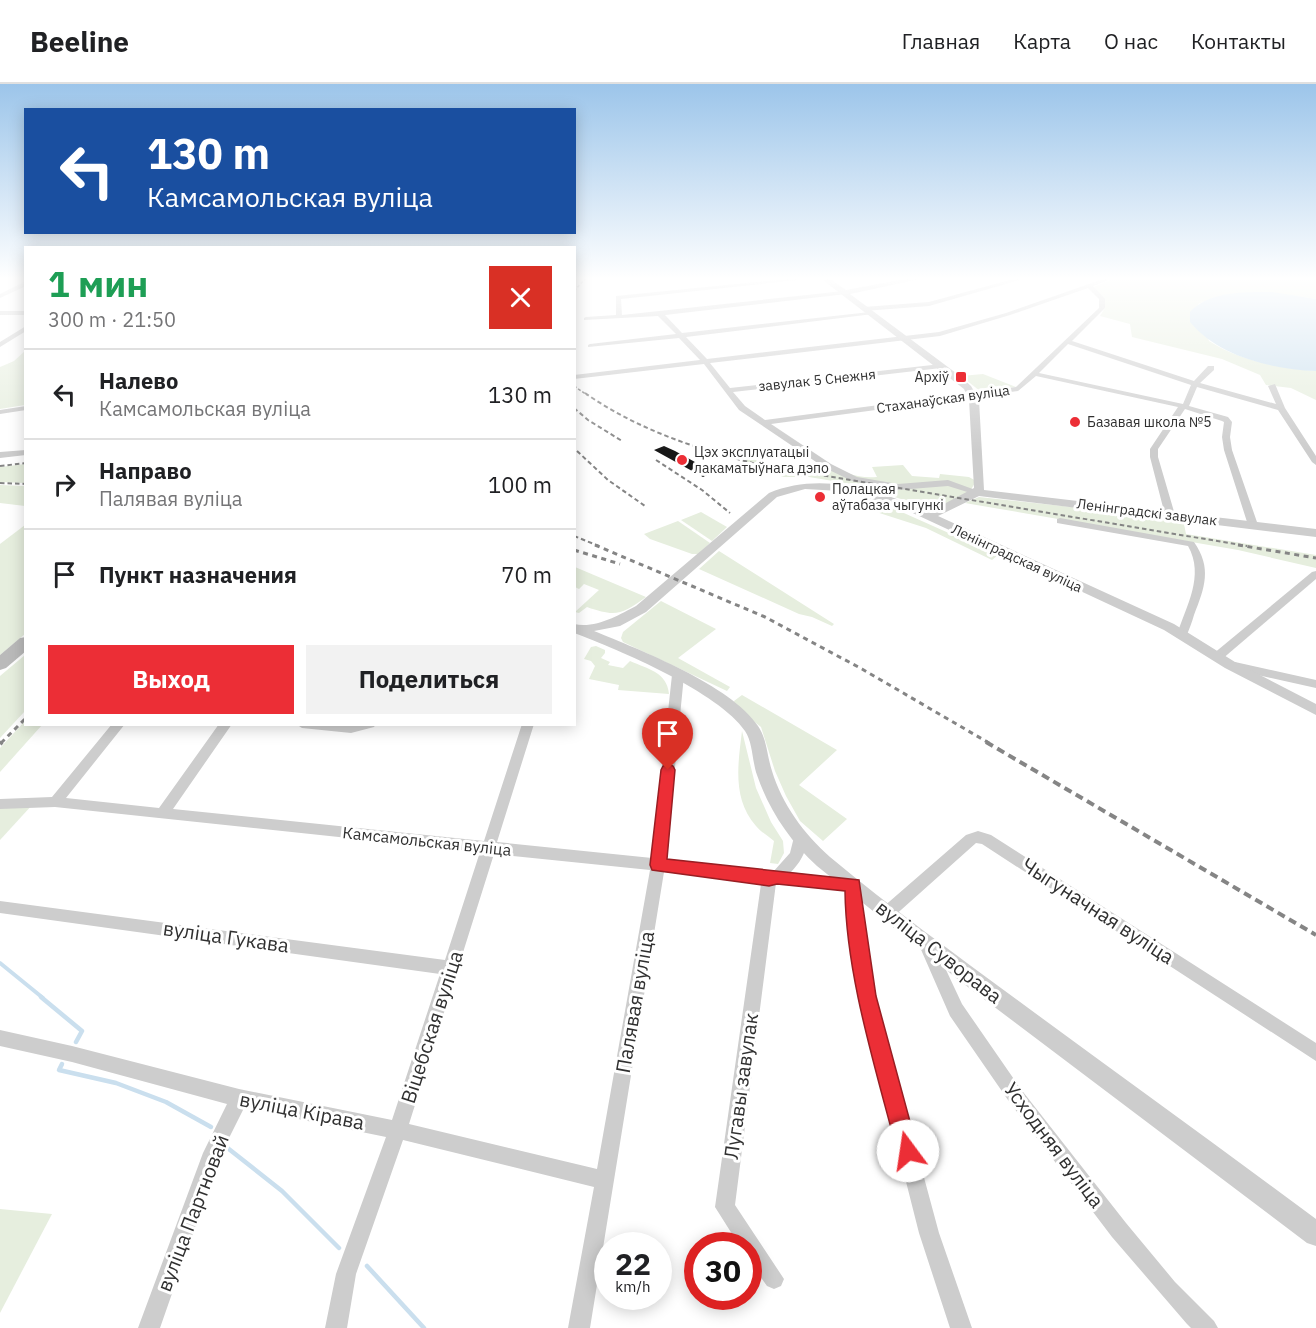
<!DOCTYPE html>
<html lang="ru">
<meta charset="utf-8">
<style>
:root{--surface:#fff;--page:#f2f2f2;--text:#202124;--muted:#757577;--line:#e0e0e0;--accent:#ec2e36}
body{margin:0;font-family:"IBM Plex Sans",sans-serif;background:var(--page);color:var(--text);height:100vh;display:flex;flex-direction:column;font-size:22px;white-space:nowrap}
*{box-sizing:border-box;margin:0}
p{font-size:20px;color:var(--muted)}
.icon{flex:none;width:33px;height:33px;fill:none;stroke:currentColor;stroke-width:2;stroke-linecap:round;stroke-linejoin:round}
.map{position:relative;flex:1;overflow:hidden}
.side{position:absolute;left:24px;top:162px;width:552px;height:480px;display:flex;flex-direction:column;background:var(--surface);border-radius:0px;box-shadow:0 3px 15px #0003}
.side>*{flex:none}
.guide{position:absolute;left:24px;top:24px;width:552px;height:126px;border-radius:0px;box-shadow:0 3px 15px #0003;background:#1a4fa0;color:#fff;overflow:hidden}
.speed{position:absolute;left:594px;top:1148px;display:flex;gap:12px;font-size:30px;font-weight:700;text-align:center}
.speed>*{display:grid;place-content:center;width:78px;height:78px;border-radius:50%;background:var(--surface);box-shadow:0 3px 15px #0003;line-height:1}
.speed small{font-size:15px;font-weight:400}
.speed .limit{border:9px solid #d22;background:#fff;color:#111}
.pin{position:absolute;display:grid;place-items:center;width:51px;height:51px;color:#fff;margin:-62px -26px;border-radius:50% 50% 50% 0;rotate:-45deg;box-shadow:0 0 6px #0007}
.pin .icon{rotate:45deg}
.me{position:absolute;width:66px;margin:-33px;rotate:346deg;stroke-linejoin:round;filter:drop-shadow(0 0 4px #0008)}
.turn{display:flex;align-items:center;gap:21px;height:126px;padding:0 24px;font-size:27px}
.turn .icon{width:78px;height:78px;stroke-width:2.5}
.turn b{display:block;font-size:42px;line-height:51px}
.round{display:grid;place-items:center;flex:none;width:63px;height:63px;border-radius:0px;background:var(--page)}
.summary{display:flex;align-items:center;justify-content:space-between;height:102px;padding:0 24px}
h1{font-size:36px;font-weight:700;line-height:45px;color:#1e9e55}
.primary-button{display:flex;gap:12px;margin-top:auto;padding:12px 24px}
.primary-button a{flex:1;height:69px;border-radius:0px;background:var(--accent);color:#fff;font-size:24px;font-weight:700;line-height:69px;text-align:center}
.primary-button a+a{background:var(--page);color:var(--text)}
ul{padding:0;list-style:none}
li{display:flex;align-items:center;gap:18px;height:90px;padding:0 24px;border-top:2px solid var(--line)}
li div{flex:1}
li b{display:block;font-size:22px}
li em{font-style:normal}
header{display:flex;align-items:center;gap:36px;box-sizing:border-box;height:84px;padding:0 30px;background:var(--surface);border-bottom:2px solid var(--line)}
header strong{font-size:28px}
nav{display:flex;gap:33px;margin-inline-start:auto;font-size:21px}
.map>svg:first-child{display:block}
</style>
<header>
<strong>Beeline</strong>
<nav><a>Главная</a><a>Карта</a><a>О нас</a><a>Контакты</a></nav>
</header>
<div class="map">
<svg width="1316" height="1244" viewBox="0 0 1316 1244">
<rect width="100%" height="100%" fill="#fff"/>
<g fill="#e6eede">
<path d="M 1118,193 L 1316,193 L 1316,215 C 1287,210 1224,207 1198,220 L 1209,257 C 1240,277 1280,284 1316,287 L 1316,316 L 1291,304 L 1266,301 L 1260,291 L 1222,275 L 1132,253 L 1130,240 L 1100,232 L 1105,224 L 1094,203 Z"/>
<path d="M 25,267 L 25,321 L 0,325 L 0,283 L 14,277 Z"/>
<path d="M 983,290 L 1016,303 L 980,307 L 961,292 Z"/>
<path d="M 746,374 L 799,385 L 828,379 C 843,388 858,395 877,393 L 872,383 L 903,381 L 912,392 L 939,394 L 940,390 L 969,393 L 976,397 L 969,409 L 948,419 L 921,421 L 851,400 L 809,393 L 784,393 L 741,380 Z"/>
<path d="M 25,380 L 25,399 L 0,398 L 0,383 Z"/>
<path d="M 0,401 L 25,402 L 25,422 L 0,419 Z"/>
<path d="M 979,413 L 1183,435 L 1186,450 L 1316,471 L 1316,484 L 1238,466 L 965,419 Z"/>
<path d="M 877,417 L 998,471 L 992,476 L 926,444 L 870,426 Z"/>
<path d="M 701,428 L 727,443 L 712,457 L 681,436 Z"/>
<path d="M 678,437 L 710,459 L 698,470 L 692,470 L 650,455 L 644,450 Z"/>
<path d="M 25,441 L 25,550 L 0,571 L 0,460 Z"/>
<path d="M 719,467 L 834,540 L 832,542 L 812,533 L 799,530 L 699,485 Z"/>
<path d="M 575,483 L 646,513 C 622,531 615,533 587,523 L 579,529 L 575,528 L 599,506 L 584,500 L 579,505 L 575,503 Z"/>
<path d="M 661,517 L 716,545 L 678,574 L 730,603 L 727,607 L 623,558 L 621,554 L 623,548 Z"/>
<path d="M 596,562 L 605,566 L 605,569 L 601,574 L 610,578 L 608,581 L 623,584 L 630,577 C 648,585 667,588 669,610 L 618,606 L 619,601 L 589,595 L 595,582 L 591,577 L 584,575 L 591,563 Z"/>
<path d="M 25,571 L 25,627 L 0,654 L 0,592 Z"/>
<path d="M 742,611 L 837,666 L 799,701 L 847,735 L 823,757 L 800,737 L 786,712 L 775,687 L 761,643 L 735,623 L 734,617 Z"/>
<path d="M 25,637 L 26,640 L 42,641 L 0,688 L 0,664 Z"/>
<path d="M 742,647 L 756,704 L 771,738 L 783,757 L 784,769 L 778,780 L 770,779 L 774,757 C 768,752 761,748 756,742 C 732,715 738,680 742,647 Z"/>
<path d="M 33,720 L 0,756 L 0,722 Z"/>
<path d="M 0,1125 L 52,1130 L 0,1229 Z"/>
</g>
<path fill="#cadfee" d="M 1272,208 L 1316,215 L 1316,287 C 1272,285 1219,273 1190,238 L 1190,228 C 1209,207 1245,208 1272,208 Z"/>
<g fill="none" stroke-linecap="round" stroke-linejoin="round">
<path stroke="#cadfee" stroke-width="4" d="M 0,879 L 43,914"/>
<g stroke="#cadfee" stroke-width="4.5">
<path d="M 41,913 L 82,947 L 76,958"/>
<path d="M 62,980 L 59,986 L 116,999 L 166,1018 L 211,1043"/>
<path d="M 225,1062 L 282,1107 L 339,1164"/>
<path d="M 367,1182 L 424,1244"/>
</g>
</g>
<path fill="#171717" d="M 664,362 L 675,367 L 713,388 L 703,393 L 654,366 Z"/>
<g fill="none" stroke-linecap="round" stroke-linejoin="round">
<g fill="#cdcdcd" fill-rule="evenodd">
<path d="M 807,193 L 826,193 L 621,215 L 622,231 L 844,207 L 846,210 L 665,231 L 682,249 L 870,228 L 873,230 L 686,253 L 707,275 L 939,248 L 1006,229 L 1109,193 L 1117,193 L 1093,202 L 1105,215 L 1105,224 L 1072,257 L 1194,297 L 1208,282 L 1214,282 L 1214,286 L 1200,299 L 1276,320 L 1268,302 L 1275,300 L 1285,324 L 1316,372 L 1316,381 L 1312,378 L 1278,326 L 1197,303 L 1189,322 L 1228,333 L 1232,338 L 1230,353 L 1232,366 L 1258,441 L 1256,443 L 1250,443 L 1248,441 L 1224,366 L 1222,353 L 1224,338 L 1222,337 L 1185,325 L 1158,365 L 1158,373 L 1175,431 L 1170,434 L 1165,431 L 1150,373 L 1150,365 L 1178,323 L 1036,292 L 1018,307 L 771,340 L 831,380 L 857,393 L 898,400 L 948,396 L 981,408 L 977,411 L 948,402 L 898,406 L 852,397 L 825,384 L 739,326 L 704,280 L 574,295 L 574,291 L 700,276 L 679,254 L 588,263 L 588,261 L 590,260 L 676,250 L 658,232 L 584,236 L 584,234 L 586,233 L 616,231 L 616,212 ZM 1088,204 L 1099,215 L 1099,224 L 1016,303 L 765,336 L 745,322 L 733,308 L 941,284 L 945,282 L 941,280 L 730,304 L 710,279 L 940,252 L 1010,231 ZM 1068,260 L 1191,301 L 1183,320 L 1039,289 Z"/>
<path d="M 1021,193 L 1030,193 L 929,222 L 864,227 L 861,225 L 864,223 L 929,218 Z"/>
<path d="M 26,197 L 26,202 L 0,214 L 0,210 Z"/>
<rect x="0" y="227" width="26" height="4"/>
<path d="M 26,242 L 26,247 L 0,263 L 0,258 Z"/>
<path d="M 26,322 L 26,326 L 0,330 L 0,326 Z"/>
<path d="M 26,366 L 26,371 L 0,374 L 0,368 Z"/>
<path d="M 1060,434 L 1194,458 C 1212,484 1205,503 1194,531 C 1192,538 1189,546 1186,553 L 1182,554 L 1177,551 C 1186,522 1205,492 1188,462 L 1057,439 L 1057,435 Z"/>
<path d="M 1316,487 L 1316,495 L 1221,576 L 1213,576 L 1211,573 L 1213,570 L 1312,488 Z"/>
<path d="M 1235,578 L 1316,596 L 1316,604 L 1231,585 L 1229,582 L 1231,579 Z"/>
<path d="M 678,587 L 684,591 L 666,776 L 769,789 L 773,788 L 790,769 L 795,749 L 800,747 L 805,749 C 810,763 801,778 791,788 L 858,797 L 860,801 L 860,824 L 875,912 L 939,1149 L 972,1244 L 950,1244 L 919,1149 L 859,912 L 846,824 L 846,806 L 776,799 L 735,1121 L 784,1195 L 781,1202 L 774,1205 L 767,1202 L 748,1175 L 748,1161 L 739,1161 L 715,1123 L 761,800 L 664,788 L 590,1244 L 568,1244 L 594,1103 L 403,1056 L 356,1190 L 347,1244 L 325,1244 L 336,1190 L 386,1053 L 244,1024 L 220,1072 L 160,1244 L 138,1244 L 203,1069 L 227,1020 L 72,978 L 0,962 L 0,946 L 72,962 L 239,1005 L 392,1036 L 440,890 L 0,829 L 0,817 L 445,876 L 480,768 L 55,723 L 0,725 L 0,715 L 52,713 L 112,640 L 125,640 L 66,714 L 159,724 L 219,640 L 232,640 L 173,725 L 484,757 L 522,640 L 534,640 L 497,758 L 652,774 L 672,591 ZM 494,770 L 650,786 L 597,1085 L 409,1040 Z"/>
<path d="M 296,640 L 376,640 L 374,643 L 351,649 L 302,644 Z"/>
<path d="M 978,747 L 991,751 L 1316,959 L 1316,977 L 982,760 L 976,759 L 892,834 L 887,836 L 882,834 L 879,829 L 882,824 L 966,751 Z"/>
<path d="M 927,854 L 932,856 L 962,920 L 1020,1004 L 1126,1139 L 1175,1198 L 1214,1237 L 1218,1244 L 1191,1244 L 1187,1240 L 1112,1153 L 1008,1016 L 950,932 L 919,861 L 922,856 Z"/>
</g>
<path fill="#cdcdcd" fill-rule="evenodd" d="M 819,193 L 827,193 L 846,206 L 916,193 L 929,193 L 850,210 L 960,292 L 971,302 L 979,316 L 984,406 L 1316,445 L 1316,453 L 979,412 L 938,432 L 1174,540 L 1235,578 L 1316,620 L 1316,631 L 1225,584 L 1164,546 L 902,424 L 840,407 L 805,405 L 777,413 L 646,528 L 620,542 L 594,547 C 640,566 731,601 758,642 C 767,655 767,672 772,687 C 782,720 804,750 830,773 C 896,828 966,878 1035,929 C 1129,998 1223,1066 1316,1135 L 1316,1162 L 1307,1159 L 960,897 L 817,782 C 790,757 769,726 757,691 C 752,677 753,659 745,647 C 720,609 618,565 574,549 L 574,540 C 595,545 619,531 636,522 L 769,409 C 821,387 879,406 929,428 L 974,404 L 969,316 L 964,305 Z"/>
<path fill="#bababa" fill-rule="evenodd" d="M 26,553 L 26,567 L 6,584 L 0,586 L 0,571 L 20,554 Z"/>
<g stroke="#858585" stroke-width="1.5" stroke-dasharray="3 2" stroke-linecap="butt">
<path d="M 574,207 L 587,193"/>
<path d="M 574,302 L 587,311"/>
</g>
<g stroke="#858585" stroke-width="2" stroke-dasharray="4.5 3" stroke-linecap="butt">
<path d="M 585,309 C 638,346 699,366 761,381 L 1247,462"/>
<path d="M 574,324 L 588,336 L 622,357"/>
<path d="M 577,367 L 608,396 L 645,422"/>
<path d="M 656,376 L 702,406 L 730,429"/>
<path d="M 0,382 L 26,379"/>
<path d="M 0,399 L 26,400"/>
<path d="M 574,452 L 599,462"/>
</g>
<g stroke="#858585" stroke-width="3" stroke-dasharray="5 4.5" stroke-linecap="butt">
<path d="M 595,461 L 765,533 L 862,585 L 989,659"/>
<path d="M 1238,461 L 1316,474"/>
<path d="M 574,466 L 620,480"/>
<path d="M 1,659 L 26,634"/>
</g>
<g stroke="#858585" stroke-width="4" stroke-dasharray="8 5" stroke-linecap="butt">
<path d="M 986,658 L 1316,851"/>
<path d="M 0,660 L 2,658"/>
</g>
</g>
<linearGradient id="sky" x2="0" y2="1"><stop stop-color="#9cc5ea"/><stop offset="0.53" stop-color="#fff"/><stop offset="1" stop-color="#fff" stop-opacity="0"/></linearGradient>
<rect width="1316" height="367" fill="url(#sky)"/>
<path fill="#ec2e36" stroke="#991e23" stroke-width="1.5" d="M 668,680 L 673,682 L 675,686 L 667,775 L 859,796 L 876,912 L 918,1067 L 915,1075 L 908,1078 L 900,1075 L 897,1067 C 876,985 846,892 845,807 L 777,800 L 769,802 L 652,786 L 650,781 L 661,686 L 663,682 Z"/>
<g fill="#ec2e36" stroke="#fff" stroke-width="2">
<rect x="955" y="287" width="12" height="12" rx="3"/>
<circle cx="1075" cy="338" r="6"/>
<circle cx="682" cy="376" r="6"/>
<circle cx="820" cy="413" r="6"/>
</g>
<g text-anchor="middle" stroke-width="6" stroke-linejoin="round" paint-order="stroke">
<g font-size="14" fill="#303030" stroke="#fff" text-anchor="start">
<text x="949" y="298" text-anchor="end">Архіў</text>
<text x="1087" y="343">Базавая школа №5</text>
<text x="694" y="373">Цэх эксплуатацыі<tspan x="694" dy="16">лакаматыўнага дэпо</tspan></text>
<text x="832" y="410">Полацкая<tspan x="832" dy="16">аўтабаза чыгункі</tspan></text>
</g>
<g font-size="14" fill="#303030" stroke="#fff">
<text transform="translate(817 296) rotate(-6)" y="5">завулак 5 Снежня</text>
<text transform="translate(943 315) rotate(-8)" y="5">Стаханаўская вуліца</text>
<text transform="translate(1147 428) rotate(7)" y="5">Ленінградскі завулак</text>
<text transform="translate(1017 474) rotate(25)" y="5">Ленінградская вуліца</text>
</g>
<g font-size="16" fill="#303030" stroke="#fff">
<text transform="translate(427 757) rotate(6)" y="6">Камсамольская вуліца</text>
</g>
<g font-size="20" fill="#303030" stroke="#fff">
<text transform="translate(1098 827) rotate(33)" y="7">Чыгуначная вуліца</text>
<text transform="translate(226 853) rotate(8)" y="7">вуліца Гукава</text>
<text transform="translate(939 868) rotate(38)" y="7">вуліца Суворава</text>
<text transform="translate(635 918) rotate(-80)" y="7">Палявая вуліца</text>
<text transform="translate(432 943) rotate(-72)" y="7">Віцебская вуліца</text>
<text transform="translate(741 1002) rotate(-82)" y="7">Лугавы завулак</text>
<text transform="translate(302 1027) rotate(11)" y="7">вуліца Кірава</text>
<text transform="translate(1054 1061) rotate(53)" y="7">Усходняя вуліца</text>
<text transform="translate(193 1129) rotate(-69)" y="7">вуліца Партновай</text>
</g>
</g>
</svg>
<div class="speed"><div>22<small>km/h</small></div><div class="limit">30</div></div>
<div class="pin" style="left:668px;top:686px;background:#d93025"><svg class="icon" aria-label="arrive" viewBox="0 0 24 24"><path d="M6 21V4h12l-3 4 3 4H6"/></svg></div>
<svg class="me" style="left:908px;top:1067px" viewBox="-20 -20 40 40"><circle r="19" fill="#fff"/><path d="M0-13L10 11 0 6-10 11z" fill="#ec2e36"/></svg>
<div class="guide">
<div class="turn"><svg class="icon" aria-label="left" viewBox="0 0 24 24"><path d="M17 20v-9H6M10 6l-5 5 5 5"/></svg><div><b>130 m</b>Камсамольская вуліца</div></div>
</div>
<section class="side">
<div class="summary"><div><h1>1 мин</h1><p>300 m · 21:50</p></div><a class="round" style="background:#d93025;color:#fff"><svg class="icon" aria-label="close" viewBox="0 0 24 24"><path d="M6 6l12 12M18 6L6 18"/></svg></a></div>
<ul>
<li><svg class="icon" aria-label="left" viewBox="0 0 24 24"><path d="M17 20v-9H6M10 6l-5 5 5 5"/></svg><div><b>Налево</b><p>Камсамольская вуліца</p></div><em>130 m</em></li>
<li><svg class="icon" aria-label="right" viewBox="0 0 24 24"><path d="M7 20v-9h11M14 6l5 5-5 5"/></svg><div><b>Направо</b><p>Палявая вуліца</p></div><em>100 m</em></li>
<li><svg class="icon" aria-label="arrive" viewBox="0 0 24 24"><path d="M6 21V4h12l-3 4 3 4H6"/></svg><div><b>Пункт назначения</b></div><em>70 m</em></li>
</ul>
<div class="primary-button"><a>Выход</a><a>Поделиться</a></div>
</section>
</div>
